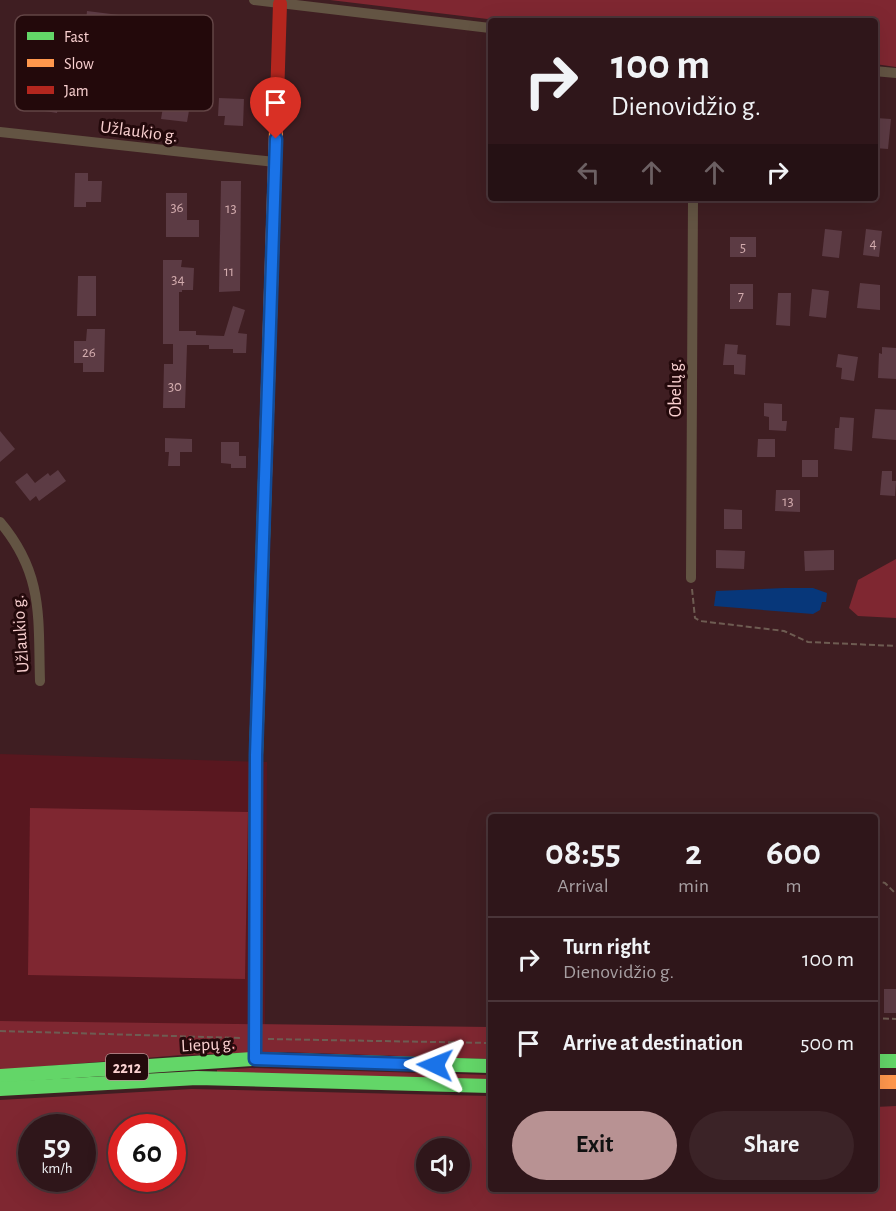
<!DOCTYPE html>
<meta charset="utf-8">
<style>
:root{--surface:#2f161a;--page:#3b2327;--text:#f1f3f6;--muted:#a79fa2;--line:#4a3539;--accent:#b89293}
body{margin:0;font-family:"Alegreya Sans",sans-serif;background:var(--page);color:var(--text);height:100vh;display:flex;flex-direction:column;font-size:22px;white-space:nowrap}
*{box-sizing:border-box;margin:0}
p{font-size:20px;color:var(--muted)}
.icon{flex:none;width:33px;height:33px;fill:none;stroke:currentColor;stroke-width:2;stroke-linecap:round;stroke-linejoin:round}
.map{position:relative;flex:1;overflow:hidden}
.drawer{position:absolute;left:488px;top:814px;width:390px;height:378px;display:flex;flex-direction:column;background:var(--surface);border-radius:6px;box-shadow:0 6px 24px #0002,0 0 0 2px var(--line)}
.drawer>*{flex:none}
.banner{position:absolute;left:488px;top:18px;width:390px;height:183px;border-radius:6px;box-shadow:0 6px 24px #0002,0 0 0 2px var(--line);background:#2f161a;color:var(--text);overflow:hidden}
.controls{position:absolute;left:416px;top:1138px;display:grid;gap:12px}
.controls a{display:grid;place-items:center;width:54px;height:54px;border-radius:50%;background:var(--surface);box-shadow:0 6px 24px #0002,0 0 0 2px var(--line);font-size:30px}
.speed{position:absolute;left:18px;top:1114px;display:flex;gap:12px;font-size:30px;font-weight:700;text-align:center}
.speed>*{display:grid;place-content:center;width:78px;height:78px;border-radius:50%;background:var(--surface);box-shadow:0 6px 24px #0002,0 0 0 2px var(--line);line-height:1}
.speed small{font-size:15px;font-weight:400}
.speed .limit{border:9px solid #d22;background:#fff;color:#111}
.pin{position:absolute;display:grid;place-items:center;width:51px;height:51px;color:#fff;margin:-62px -26px;border-radius:50% 50% 50% 0;rotate:-45deg;box-shadow:0 0 6px #0007}
.pin .icon{rotate:45deg}
.me{position:absolute;width:66px;margin:-33px;rotate:272deg;stroke-linejoin:round;filter:drop-shadow(0 0 4px #0008)}
.turn{display:flex;align-items:center;gap:21px;height:126px;padding:0 24px;font-size:27px}
.turn .icon{width:78px;height:78px;stroke-width:2.5}
.turn b{display:block;font-size:42px;line-height:51px}
.lanes{display:flex;align-items:center;height:57px;padding:0 24px;background:#0003;justify-content:center;gap:30px;direction:ltr}
.lanes .off{opacity:.35}
.eta{display:flex;justify-content:space-evenly;align-items:center;height:102px;text-align:center}
.eta b{font-size:36px;font-weight:600;line-height:42px}
.action{display:flex;gap:12px;margin-top:auto;padding:12px 24px}
.action a{flex:1;height:69px;border-radius:36px;background:var(--accent);color:#111;font-size:24px;font-weight:600;line-height:69px;text-align:center}
.action a+a{background:var(--page);color:var(--text)}
ul{padding:0;list-style:none}
li{display:flex;align-items:center;gap:18px;height:84px;padding:0 24px;border-top:2px solid var(--line)}
li div{flex:1}
li b{display:block;font-size:22px}
li em{font-style:normal}
.map>svg:first-child{display:block}
</style>
<div class="map">
<svg width="896" height="1211" viewBox="0 0 896 1211">
<rect width="100%" height="100%" fill="#3f1e22"/>
<path fill="#58171f" d="M 0,754 L 267,762 L 265,1026 L 0,1021 Z"/>
<g fill="#7f2731" fill-rule="evenodd">
<path d="M 330,0 L 896,0 L 896,67 L 875,64 L 874,21 L 504,21 Z"/>
<path d="M 896,559 L 896,618 L 858,616 L 849,608 L 858,580 Z"/>
<path d="M 30,808 L 248,812 L 245,979 L 28,975 Z"/>
<path d="M 0,1021 L 490,1027 L 490,1059 L 280,1052 L 182,1055 L 0,1070 Z"/>
<path d="M 250,1068 L 490,1075 L 490,1080 L 217,1073 L 217,1070 Z"/>
<path d="M 192,1089 L 490,1096 L 490,1190 L 874,1190 L 875,1107 L 896,1106 L 896,1211 L 0,1211 L 0,1100 ZM 32,1128 L 82,1128 L 82,1179 L 32,1179 ZM 122,1128 L 172,1128 L 172,1179 L 122,1179 ZM 426,1149 L 459,1149 L 459,1182 L 426,1182 Z"/>
</g>
<path fill="#07377a" d="M 784,588 L 813,588 L 827,593 L 826,602 L 822,602 L 820,610 L 813,614 L 714,606 L 716,591 Z"/>
<g fill="#5c3b44">
<path d="M 87,11 L 127,16 L 124,45 L 84,40 Z"/>
<path d="M 33,75 L 46,77 L 42,97 L 59,100 L 57,113 L 27,108 Z"/>
<path d="M 219,98 L 244,99 L 243,126 L 224,125 L 225,116 L 218,116 Z"/>
<path d="M 164,101 L 190,105 L 187,122 L 161,119 Z"/>
<path d="M 876,118 L 891,119 L 888,149 L 874,148 Z"/>
<path d="M 75,173 L 88,173 L 88,181 L 102,181 L 101,202 L 86,202 L 86,207 L 74,207 Z"/>
<path d="M 221,181 L 241,181 L 240,291 L 219,292 Z"/>
<path d="M 166,193 L 187,193 L 187,220 L 199,220 L 199,237 L 166,237 Z"/>
<path d="M 825,229 L 842,231 L 839,258 L 822,256 Z"/>
<path d="M 866,229 L 882,231 L 879,257 L 863,255 Z"/>
<rect x="730" y="237" width="26" height="20"/>
<path d="M 163,260 L 182,260 L 181,267 L 194,268 L 193,290 L 182,290 L 182,292 L 179,292 L 179,331 L 196,331 L 196,335 L 224,336 L 233,306 L 245,310 L 238,333 L 247,334 L 246,353 L 233,353 L 233,349 L 209,349 L 209,345 L 187,345 L 185,408 L 163,408 L 164,364 L 173,364 L 173,344 L 163,344 Z"/>
<path d="M 78,276 L 96,276 L 96,316 L 77,316 Z"/>
<path d="M 860,283 L 880,285 L 880,310 L 857,308 Z"/>
<rect x="730" y="284" width="23" height="25"/>
<path d="M 812,289 L 829,291 L 826,318 L 809,316 Z"/>
<path d="M 778,293 L 791,293 L 790,326 L 776,325 Z"/>
<path d="M 87,329 L 105,329 L 104,372 L 83,372 L 83,363 L 74,363 L 74,341 L 86,341 Z"/>
<path d="M 725,344 L 738,345 L 737,354 L 746,355 L 745,375 L 734,374 L 734,365 L 723,365 Z"/>
<path d="M 882,347 L 896,348 L 896,379 L 878,378 L 879,353 L 882,354 Z"/>
<path d="M 838,354 L 858,357 L 854,381 L 841,379 L 842,368 L 836,367 Z"/>
<path d="M 764,403 L 782,404 L 782,421 L 787,421 L 786,431 L 769,430 L 769,417 L 764,416 Z"/>
<path d="M 875,409 L 896,410 L 896,440 L 872,438 Z"/>
<path d="M 840,417 L 854,418 L 852,451 L 834,449 L 835,428 L 839,428 Z"/>
<path d="M 0,431 L 15,449 L 0,462 Z"/>
<path d="M 165,438 L 192,439 L 192,452 L 180,452 L 180,466 L 168,466 L 169,452 L 165,452 Z"/>
<path d="M 758,439 L 775,439 L 775,457 L 757,457 Z"/>
<path d="M 221,442 L 239,442 L 239,456 L 246,456 L 246,468 L 231,468 L 231,464 L 221,463 Z"/>
<rect x="802" y="460" width="16" height="17"/>
<path d="M 58,470 L 66,481 L 39,501 L 36,496 L 30,501 L 15,482 L 27,473 L 35,483 L 48,473 L 50,476 Z"/>
<path d="M 882,471 L 892,471 L 892,481 L 896,481 L 895,496 L 880,495 Z"/>
<path d="M 776,490 L 800,490 L 800,512 L 775,511 Z"/>
<path d="M 724,509 L 742,510 L 742,529 L 724,529 Z"/>
<path d="M 716,550 L 745,551 L 744,569 L 716,568 Z"/>
<path d="M 834,550 L 834,570 L 805,571 L 804,551 Z"/>
<rect x="884" y="989" width="12" height="24"/>
</g>
<g fill="none" stroke-linecap="round" stroke-linejoin="round">
<g stroke="#6e5c52" stroke-width="2" stroke-dasharray="6 3" stroke-linecap="butt">
<path d="M 692,589 L 695,618 L 700,621 L 784,631 L 808,642 L 896,646"/>
<path d="M 874,880 L 885,883 L 896,894"/>
<path d="M 874,1018 L 896,1019"/>
<path d="M 0,1031 L 242,1038"/>
<path d="M 268,1039 L 490,1043"/>
</g>
<g stroke="#635443" stroke-width="10">
<path d="M 254,0 L 490,28"/>
<path d="M 874,71 L 896,73"/>
<path d="M 0,132 L 275,162"/>
<path d="M 0,522 C 44,574 38,618 40,681"/>
<path d="M 691,578 L 693,198"/>
</g>
<g stroke="#63d668" stroke-width="14">
<path d="M 255,1059 L 256,755 L 265,478"/>
<path d="M 874,1061 L 896,1061"/>
<path d="M 0,1076 L 252,1059 L 490,1066"/>
<path d="M 0,1089 L 197,1078 L 490,1086"/>
</g>
<g stroke="#ff974d" stroke-width="14">
<path d="M 265,478 L 276,130"/>
<path d="M 874,1082 L 896,1082"/>
</g>
<path stroke="#b3261e" stroke-width="14" d="M 276,130 L 280,4"/>
</g>
<g fill="none" stroke-linecap="round" stroke-linejoin="round">
<defs>
<path id="route" d="M 276,139 L 256,755 L 255,1059 L 435,1065"/>
</defs>
<use href="#route" stroke="#114b97" stroke-width="15"/>
<use href="#route" stroke="#1a73e8" stroke-width="10"/>
</g>
<g text-anchor="middle" stroke-width="6" stroke-linejoin="round" paint-order="stroke">
<g font-size="15" fill="#d2abad">
<text x="177" y="212">36</text>
<text x="231" y="213">13</text>
<text x="873" y="248">4</text>
<text x="743" y="252">5</text>
<text x="229" y="276">11</text>
<text x="178" y="284">34</text>
<text x="741" y="301">7</text>
<text x="89" y="357">26</text>
<text x="175" y="391">30</text>
<text x="788" y="506">13</text>
</g>
<rect fill="#23090b" stroke="#b99495" stroke-width="1.5" x="106" y="1054" width="42" height="26" rx="4.5"/>
<g font-size="16" font-weight="bold" fill="#f9d0d0">
<text x="127" y="1073">2212</text>
</g>
<g font-size="18" fill="#f9d0d0" stroke="#23090b">
<text transform="translate(139 131) rotate(7)" y="6">Užlaukio g.</text>
<text transform="translate(675 388) rotate(-90)" y="6">Obelų g.</text>
<text transform="translate(20 634) rotate(-94)" y="6">Užlaukio g.</text>
<text transform="translate(208 1044) rotate(-3)" y="6">Liepų g.</text>
</g>
</g>
<rect x="15" y="15" width="198" height="96" rx="9" fill="#23090b" stroke="#634546" stroke-width="1.5"/>
<rect x="27" y="32" width="27" height="8" fill="#63d668"/>
<rect x="27" y="59" width="27" height="8" fill="#ff974d"/>
<rect x="27" y="86" width="27" height="8" fill="#b3261e"/>
<g font-size="16" fill="#f9d0d0">
<text x="64" y="42">Fast</text>
<text x="64" y="69">Slow</text>
<text x="64" y="96">Jam</text>
</g>
</svg>
<div class="controls">
<a><svg class="icon" aria-label="sound" viewBox="0 0 24 24"><path d="M4 9h4l5-4v14l-5-4H4zM17 9q2 3 0 6"/></svg></a>
</div>
<div class="speed"><div>59<small>km/h</small></div><div class="limit">60</div></div>
<div class="pin" style="left:276px;top:139px;background:#d93025"><svg class="icon" aria-label="arrive" viewBox="0 0 24 24"><path d="M6 21V4h12l-3 4 3 4H6"/></svg></div>
<svg class="me" style="left:435px;top:1065px" viewBox="-20 -20 40 40"><path d="M0-17L14 15 0 8-14 15z" fill="#1a73e8" stroke="#fff" stroke-width="4"/></svg>
<div class="banner">
<div class="turn"><svg class="icon" aria-label="right" viewBox="0 0 24 24"><path d="M7 20v-9h11M14 6l5 5-5 5"/></svg><div><b>100 m</b>Dienovidžio g.</div></div>
<div class="lanes"><svg class="icon off" aria-label="left" viewBox="0 0 24 24"><path d="M17 20v-9H6M10 6l-5 5 5 5"/></svg><svg class="icon off" aria-label="ahead" viewBox="0 0 24 24"><path d="M12 20V5M6 11l6-6 6 6"/></svg><svg class="icon off" aria-label="ahead" viewBox="0 0 24 24"><path d="M12 20V5M6 11l6-6 6 6"/></svg><svg class="icon" aria-label="right" viewBox="0 0 24 24"><path d="M7 20v-9h11M14 6l5 5-5 5"/></svg></div>
</div>
<section class="drawer">
<div class="eta">
<div><b>08:55</b><p>Arrival</p></div>
<div><b>2</b><p>min</p></div>
<div><b>600</b><p>m</p></div>
</div>
<ul>
<li><svg class="icon" aria-label="right" viewBox="0 0 24 24"><path d="M7 20v-9h11M14 6l5 5-5 5"/></svg><div><b>Turn right</b><p>Dienovidžio g.</p></div><em>100 m</em></li>
<li><svg class="icon" aria-label="arrive" viewBox="0 0 24 24"><path d="M6 21V4h12l-3 4 3 4H6"/></svg><div><b>Arrive at destination</b></div><em>500 m</em></li>
</ul>
<div class="action"><a>Exit</a><a>Share</a></div>
</section>
</div>
